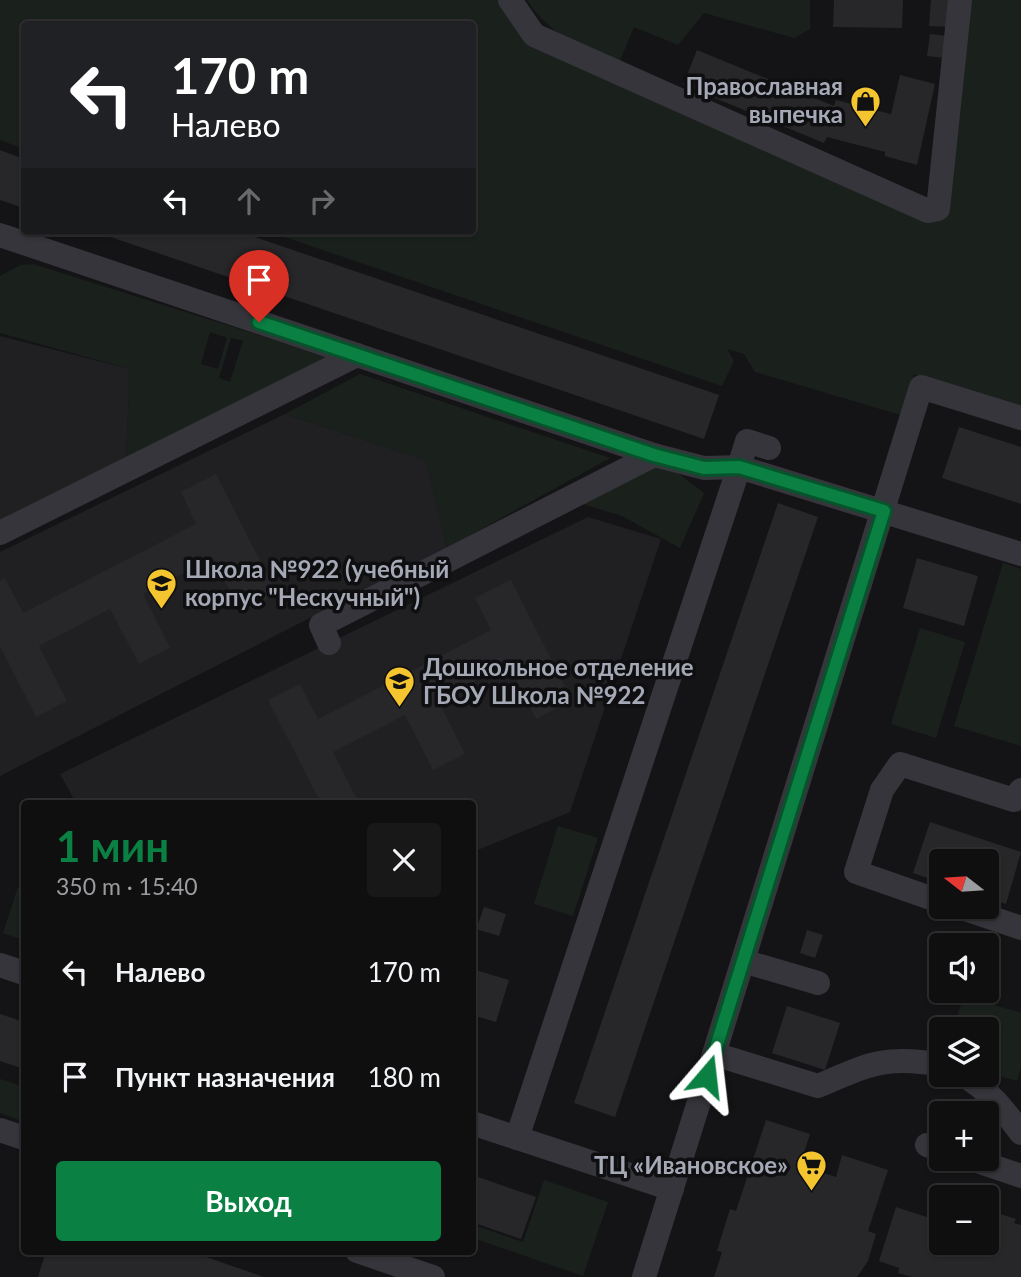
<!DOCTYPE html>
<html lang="ru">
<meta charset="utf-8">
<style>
:root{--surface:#0f0f10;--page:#181819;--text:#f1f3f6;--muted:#9b9c9f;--line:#2f2f30;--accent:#0b8043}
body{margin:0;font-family:Lato,sans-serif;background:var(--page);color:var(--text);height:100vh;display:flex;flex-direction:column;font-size:26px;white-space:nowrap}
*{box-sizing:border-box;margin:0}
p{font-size:23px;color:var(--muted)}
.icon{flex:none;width:38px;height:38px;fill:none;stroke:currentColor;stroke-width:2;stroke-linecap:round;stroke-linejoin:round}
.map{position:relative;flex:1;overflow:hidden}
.panel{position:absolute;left:21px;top:800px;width:455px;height:455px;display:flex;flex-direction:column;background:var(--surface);border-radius:7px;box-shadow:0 2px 5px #0004,0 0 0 2px var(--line)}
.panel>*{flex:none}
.hud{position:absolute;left:21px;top:21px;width:455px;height:214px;border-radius:7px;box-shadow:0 2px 5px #0004,0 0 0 2px var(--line);background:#202124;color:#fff;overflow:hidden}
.needle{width:46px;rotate:287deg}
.buttons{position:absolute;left:929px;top:849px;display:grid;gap:14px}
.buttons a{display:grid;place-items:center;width:70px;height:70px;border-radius:7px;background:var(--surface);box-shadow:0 2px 5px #0004,0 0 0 2px var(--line);font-size:35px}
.pin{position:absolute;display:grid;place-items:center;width:60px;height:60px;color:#fff;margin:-72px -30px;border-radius:50% 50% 50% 0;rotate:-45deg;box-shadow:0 0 7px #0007}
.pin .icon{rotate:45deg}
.me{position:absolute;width:77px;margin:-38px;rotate:17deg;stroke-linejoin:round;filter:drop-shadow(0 0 5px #0008)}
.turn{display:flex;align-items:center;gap:24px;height:147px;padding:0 35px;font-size:32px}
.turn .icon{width:91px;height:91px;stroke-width:2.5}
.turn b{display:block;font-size:49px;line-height:60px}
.lanes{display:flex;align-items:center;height:66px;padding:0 35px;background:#0003;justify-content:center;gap:35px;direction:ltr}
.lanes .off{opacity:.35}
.round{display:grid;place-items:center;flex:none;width:74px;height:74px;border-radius:7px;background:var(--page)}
.overview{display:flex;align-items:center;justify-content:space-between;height:119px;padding:0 35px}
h1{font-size:42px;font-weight:700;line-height:52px;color:var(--accent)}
.primary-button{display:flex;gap:14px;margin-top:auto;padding:14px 35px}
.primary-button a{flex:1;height:80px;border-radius:7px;background:var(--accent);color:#fff;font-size:28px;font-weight:700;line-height:80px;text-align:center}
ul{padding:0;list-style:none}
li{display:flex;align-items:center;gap:21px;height:105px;padding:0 35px}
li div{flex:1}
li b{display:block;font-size:26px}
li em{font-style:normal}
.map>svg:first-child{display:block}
</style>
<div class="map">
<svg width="1021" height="1277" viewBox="0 0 1021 1277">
<rect width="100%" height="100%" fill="#141416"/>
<g fill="#202023">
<path d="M 0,336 L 130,369 L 126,459 L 0,520 Z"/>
<path d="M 285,414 L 426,460 L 447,548 L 0,776 L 0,552 Z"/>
<path d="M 588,517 L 661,539 L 570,812 L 473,852 L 472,803 L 76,803 L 60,774 Z"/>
</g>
<g fill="#1a211c" fill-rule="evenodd">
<path d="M 0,0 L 507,0 L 532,35 L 928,211 L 965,0 L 1021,0 L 1021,418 L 914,374 L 904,416 L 755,372 L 744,354 L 727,349 L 734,361 L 722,386 L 267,231 L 472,231 L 472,24 L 24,24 L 24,149 L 0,140 Z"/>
<path d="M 527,0 L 810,0 L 810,29 L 794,38 L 704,13 L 678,45 L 634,27 L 619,63 C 582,47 550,36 527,0 Z"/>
<path d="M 33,264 L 331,358 L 126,459 L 130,369 L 0,333 L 0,276 L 20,265 ZM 210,332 L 227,338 L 218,369 L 201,364 ZM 231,338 L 243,341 L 230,382 L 219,378 Z"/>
<path d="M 360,374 L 610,458 L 447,548 L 426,460 L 285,414 Z"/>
<path d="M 654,455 L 704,493 L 680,548 L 622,516 L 567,499 Z"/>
<path d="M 1003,563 L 1021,569 L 1021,746 L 954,726 Z"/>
<path d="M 920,628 L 965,642 L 936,738 L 891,724 Z"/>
<path d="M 558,826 L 598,838 L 573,916 L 534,904 Z"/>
<path d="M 18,887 L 24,889 L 24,940 L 3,933 Z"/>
<path d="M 964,996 L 1021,1013 L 1021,1067 L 1017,1081 L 987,1072 L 987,1029 L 953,1029 Z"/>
<path d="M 0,1079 L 24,1087 L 24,1122 L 0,1113 Z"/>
<path d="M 544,1180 L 608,1202 L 583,1276 L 473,1238 L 473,1225 L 523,1242 Z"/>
</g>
<g fill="#27272a">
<path d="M 834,0 L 903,0 L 902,28 L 833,27 Z"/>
<path d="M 931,0 L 952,0 L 949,27 L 929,26 Z"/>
<path d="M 930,34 L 948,36 L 945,58 L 927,56 Z"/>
<path d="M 697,50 L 834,106 L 836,100 L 891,114 L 900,75 L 935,84 L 917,165 L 885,156 L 885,152 L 827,137 L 824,143 L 683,85 Z"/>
<path d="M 0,150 L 24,159 L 24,208 L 0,200 Z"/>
<path d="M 93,231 L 237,231 L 719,395 L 704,439 Z"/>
<path d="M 959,427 L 1021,447 L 1021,504 L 942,478 Z"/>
<path d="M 216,474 L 277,594 L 241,613 L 213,558 L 143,594 L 170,648 L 139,664 L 110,609 L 39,646 L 67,701 L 36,717 L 0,646 L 0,581 L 5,578 L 23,613 L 196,524 L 181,492 Z"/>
<path d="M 778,503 L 818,517 L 615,1117 L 574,1103 Z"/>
<path d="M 917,558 L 978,576 L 964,626 L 903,608 Z"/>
<path d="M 511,580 L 572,700 L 536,719 L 508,664 L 438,700 L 465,754 L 433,770 L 405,715 L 333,752 L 359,803 L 321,803 L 268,700 L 300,684 L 318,719 L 491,630 L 475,598 Z"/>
<path d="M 930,822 L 1021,852 L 1006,904 L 987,898 L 987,861 L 942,861 L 942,883 L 913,873 Z"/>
<path d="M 484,907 L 506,914 L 499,936 L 476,929 Z"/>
<path d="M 807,930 L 823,935 L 815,958 L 800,953 Z"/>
<path d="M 472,969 L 509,980 L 496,1022 L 472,1015 Z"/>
<path d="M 787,1006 L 840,1023 L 825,1070 L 772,1053 Z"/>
<path d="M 0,1014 L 24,1022 L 24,1069 L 0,1061 Z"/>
<path d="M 766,1120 L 810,1134 L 800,1165 L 836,1177 L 842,1155 L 888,1170 L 868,1231 L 876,1234 L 868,1261 L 857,1277 L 714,1277 L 722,1252 L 717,1251 L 730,1209 L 736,1211 Z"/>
<path d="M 472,1175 L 536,1197 L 521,1239 L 472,1222 Z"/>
<path d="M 984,1187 L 998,1192 L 994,1212 L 1016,1219 L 1014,1223 L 1021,1225 L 1021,1277 L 912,1277 L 898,1273 L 899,1268 L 879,1261 L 896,1207 L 942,1222 L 942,1242 L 987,1242 L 987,1197 L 981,1197 Z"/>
<path d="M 46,1251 L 189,1251 L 264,1277 L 38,1277 Z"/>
</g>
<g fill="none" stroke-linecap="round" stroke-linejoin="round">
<g stroke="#35353b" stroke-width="24">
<path d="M 510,0 L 534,35 L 928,211 L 938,209 L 960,0"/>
<path d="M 0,235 L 654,455 L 704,468 L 739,467 L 747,441 L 769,448"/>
<path d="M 0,533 L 357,355"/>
<path d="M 329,643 L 321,625 L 654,455"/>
<path d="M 942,902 L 856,872 L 882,790 L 900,764 L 1014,800 L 1021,790"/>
<path d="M 956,906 L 1021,928"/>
<path d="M 743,961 L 818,983"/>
<path d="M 0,965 L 24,973"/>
<path d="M 942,1065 C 885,1055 869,1064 818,1086 L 714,1054 L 921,387 L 1021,418"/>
<path d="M 961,1074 C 987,1088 1004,1110 1021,1133"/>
<path d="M 472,1123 L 672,1189"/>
<path d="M 0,1130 L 24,1138"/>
<path d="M 517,1138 L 739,467 L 1021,554"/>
<path d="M 927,1145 L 942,1150"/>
<path d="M 968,1158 L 1021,1176"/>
<path d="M 357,1251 L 433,1277"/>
<path d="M 644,1277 L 714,1054"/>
</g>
</g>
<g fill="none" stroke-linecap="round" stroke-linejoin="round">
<defs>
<path id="route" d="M 259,322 L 654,455 L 704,468 L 739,467 L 884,511 L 707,1076"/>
</defs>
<use href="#route" stroke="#07532c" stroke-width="18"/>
<use href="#route" stroke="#0b8043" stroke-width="12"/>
</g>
<defs>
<symbol id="shop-pin" viewBox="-11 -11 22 30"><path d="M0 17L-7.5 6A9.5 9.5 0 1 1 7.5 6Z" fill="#f4c52e" stroke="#0f0f11"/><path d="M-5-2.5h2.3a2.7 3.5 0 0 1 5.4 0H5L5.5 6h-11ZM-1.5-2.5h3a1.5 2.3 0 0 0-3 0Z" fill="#111"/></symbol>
<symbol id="school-pin" viewBox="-11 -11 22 30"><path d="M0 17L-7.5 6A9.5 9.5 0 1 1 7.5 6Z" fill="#f4c52e" stroke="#0f0f11"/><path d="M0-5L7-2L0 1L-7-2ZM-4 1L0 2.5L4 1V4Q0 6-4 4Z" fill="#111"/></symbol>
<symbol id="supermarket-pin" viewBox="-11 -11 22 30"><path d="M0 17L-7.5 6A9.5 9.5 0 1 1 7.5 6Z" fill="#f4c52e" stroke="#0f0f11"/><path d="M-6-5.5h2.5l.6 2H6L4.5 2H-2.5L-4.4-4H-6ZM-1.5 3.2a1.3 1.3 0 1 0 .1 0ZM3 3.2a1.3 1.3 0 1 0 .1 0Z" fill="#111"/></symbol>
</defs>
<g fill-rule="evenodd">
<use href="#shop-pin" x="848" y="84" width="35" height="47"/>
<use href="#school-pin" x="144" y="566" width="35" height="47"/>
<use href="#school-pin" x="382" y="664" width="35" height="47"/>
<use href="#supermarket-pin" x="794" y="1148" width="35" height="47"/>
</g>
<g text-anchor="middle" stroke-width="7" stroke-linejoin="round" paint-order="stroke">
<g font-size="24" font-weight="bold" fill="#a5a9b6" stroke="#0f0f11" text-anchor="end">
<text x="843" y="95">Православная<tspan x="843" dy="28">выпечка</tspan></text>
<text x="185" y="578" text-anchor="start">Школа №922 (учебный<tspan x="185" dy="28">корпус "Нескучный")</tspan></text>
<text x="423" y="676" text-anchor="start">Дошкольное отделение<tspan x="423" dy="28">ГБОУ Школа №922</tspan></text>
<text x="788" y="1174">ТЦ «Ивановское»</text>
</g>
</g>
</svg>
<div class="buttons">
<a><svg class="needle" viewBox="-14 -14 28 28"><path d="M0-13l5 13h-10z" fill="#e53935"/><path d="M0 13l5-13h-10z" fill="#9b9c9f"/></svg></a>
<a><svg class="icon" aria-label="sound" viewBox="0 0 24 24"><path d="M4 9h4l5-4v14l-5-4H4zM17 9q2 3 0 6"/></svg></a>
<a><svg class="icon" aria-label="layers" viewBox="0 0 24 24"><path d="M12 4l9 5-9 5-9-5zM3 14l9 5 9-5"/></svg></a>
<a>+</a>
<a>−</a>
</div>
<div class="pin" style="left:259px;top:322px;background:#d93025"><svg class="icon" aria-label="arrive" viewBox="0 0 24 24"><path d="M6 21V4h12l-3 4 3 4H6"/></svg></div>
<svg class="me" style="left:707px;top:1076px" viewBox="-20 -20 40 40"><path d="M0-17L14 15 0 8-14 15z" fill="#0b8043" stroke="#fff" stroke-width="4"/></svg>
<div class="hud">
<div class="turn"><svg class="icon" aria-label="left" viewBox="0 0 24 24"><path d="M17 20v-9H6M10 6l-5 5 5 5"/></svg><div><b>170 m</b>Налево</div></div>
<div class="lanes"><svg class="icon" aria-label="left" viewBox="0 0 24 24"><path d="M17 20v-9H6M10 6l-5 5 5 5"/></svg><svg class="icon off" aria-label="ahead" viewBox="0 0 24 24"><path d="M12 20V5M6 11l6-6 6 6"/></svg><svg class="icon off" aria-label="right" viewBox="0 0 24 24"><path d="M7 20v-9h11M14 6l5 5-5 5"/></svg></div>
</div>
<section class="panel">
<div class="overview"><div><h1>1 мин</h1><p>350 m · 15:40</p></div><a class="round"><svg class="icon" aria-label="close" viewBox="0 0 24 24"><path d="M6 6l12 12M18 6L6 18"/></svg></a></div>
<ul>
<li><svg class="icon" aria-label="left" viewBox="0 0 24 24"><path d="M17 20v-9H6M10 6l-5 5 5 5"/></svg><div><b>Налево</b></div><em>170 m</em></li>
<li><svg class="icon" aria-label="arrive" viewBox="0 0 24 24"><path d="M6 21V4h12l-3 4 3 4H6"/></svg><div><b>Пункт назначения</b></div><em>180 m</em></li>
</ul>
<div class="primary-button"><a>Выход</a></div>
</section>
</div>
